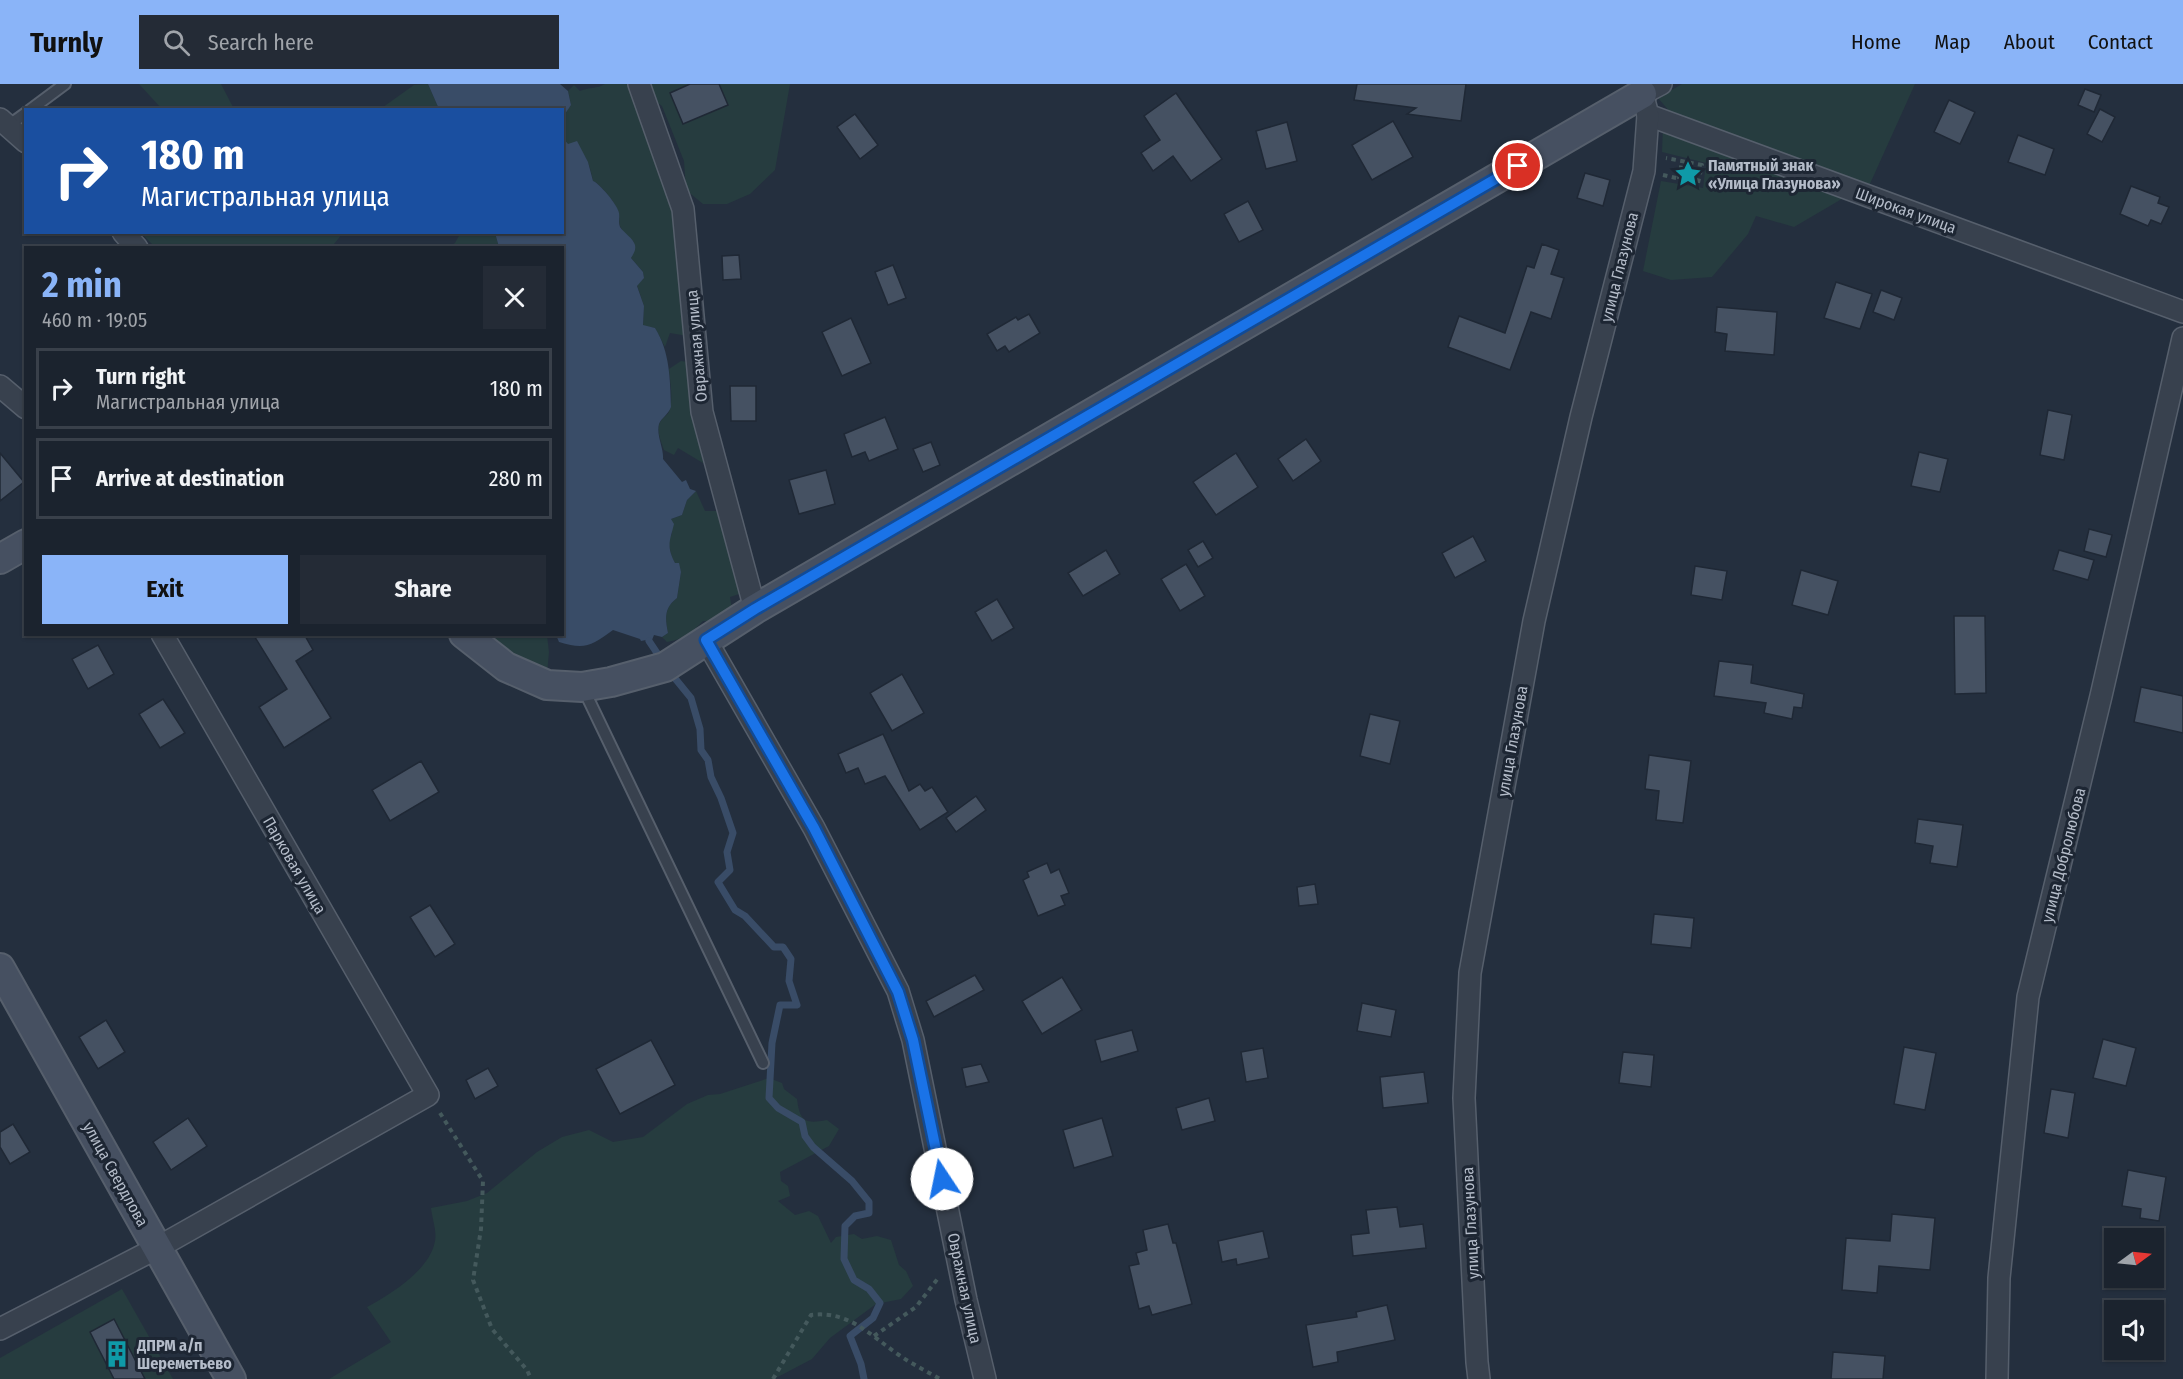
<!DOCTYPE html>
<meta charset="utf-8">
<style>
:root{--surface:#1b232e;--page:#242b36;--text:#f1f3f6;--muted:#a0a4aa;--line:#39404a;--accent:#8ab4f8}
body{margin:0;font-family:"Fira Sans Condensed",sans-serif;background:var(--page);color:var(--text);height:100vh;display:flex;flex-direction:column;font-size:22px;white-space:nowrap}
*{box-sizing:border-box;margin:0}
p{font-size:20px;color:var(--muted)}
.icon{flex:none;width:33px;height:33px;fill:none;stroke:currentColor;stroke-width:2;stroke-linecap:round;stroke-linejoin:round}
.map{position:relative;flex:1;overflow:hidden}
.sheet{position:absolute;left:24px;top:162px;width:540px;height:390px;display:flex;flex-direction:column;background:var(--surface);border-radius:0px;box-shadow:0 2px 4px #0004,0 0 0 2px var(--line)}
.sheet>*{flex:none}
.guide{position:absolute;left:24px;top:24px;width:540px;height:126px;border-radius:0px;box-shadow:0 2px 4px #0004,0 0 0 2px var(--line);background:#1a4fa0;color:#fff;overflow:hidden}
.needle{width:39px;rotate:75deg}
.controls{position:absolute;left:2104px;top:1144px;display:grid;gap:12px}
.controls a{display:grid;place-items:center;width:60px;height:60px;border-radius:0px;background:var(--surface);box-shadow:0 2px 4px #0004,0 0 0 2px var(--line);font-size:30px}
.pin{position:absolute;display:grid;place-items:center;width:51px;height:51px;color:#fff;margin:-26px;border:3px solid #fff;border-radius:50%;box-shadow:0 2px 6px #0007}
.me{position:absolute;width:66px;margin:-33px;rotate:349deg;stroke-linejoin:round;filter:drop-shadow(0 0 4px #0008)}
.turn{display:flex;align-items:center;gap:21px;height:126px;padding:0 18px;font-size:27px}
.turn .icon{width:78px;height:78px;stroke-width:2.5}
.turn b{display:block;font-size:42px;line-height:51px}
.round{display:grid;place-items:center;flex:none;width:63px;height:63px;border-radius:0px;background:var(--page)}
.summary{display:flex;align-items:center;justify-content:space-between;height:102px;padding:0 18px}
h1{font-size:36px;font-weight:700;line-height:45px;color:var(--accent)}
.action{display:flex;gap:12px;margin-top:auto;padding:12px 18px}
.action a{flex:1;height:69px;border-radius:0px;background:var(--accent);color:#111;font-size:24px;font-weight:700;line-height:69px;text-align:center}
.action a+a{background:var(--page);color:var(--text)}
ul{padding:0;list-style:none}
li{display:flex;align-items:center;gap:18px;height:81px;margin:0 12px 9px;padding:0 6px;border:3px solid var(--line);border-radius:0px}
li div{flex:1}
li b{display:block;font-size:22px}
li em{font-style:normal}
header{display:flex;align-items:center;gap:36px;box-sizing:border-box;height:84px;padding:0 30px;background:var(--accent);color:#111}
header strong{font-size:28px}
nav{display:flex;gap:33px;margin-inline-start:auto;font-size:21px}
.search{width:420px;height:54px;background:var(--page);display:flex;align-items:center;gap:15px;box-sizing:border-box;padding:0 21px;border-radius:0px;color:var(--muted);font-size:22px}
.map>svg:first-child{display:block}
</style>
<header>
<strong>Turnly</strong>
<div class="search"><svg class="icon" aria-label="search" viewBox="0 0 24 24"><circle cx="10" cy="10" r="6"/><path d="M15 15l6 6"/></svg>Search here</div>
<nav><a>Home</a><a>Map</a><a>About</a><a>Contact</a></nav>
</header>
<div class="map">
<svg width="2183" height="1295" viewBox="0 0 2183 1295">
<rect width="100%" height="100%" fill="#242f3e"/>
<g fill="#263c3f">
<path d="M 139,0 L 221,0 L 234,25 L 162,25 Z"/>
<path d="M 428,0 L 439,25 L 379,26 L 414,1 Z"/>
<path d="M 605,0 L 628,0 L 677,127 L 688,252 L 670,249 L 665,263 L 655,244 L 643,242 L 644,222 L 637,201 L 644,194 L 643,188 L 631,174 L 634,158 C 629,154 624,150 621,144 C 618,139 620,135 619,130 C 618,122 600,99 593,97 C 591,88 589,77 583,70 C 579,65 572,64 567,60 C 556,50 563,30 571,21 L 568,7 L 574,1 L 580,7 C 589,3 597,5 605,0 Z"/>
<path d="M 646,0 L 790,0 L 775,86 L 750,110 L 727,120 L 703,120 L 686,106 L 684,77 L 662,22 L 642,8 Z"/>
<path d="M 1682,0 L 1915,0 L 1869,102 L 1670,28 L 1658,14 Z"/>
<path d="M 1663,41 L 1852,109 L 1794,143 L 1756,132 L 1748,150 L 1712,193 L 1671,196 L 1643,187 L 1661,97 L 1703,104 L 1706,79 L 1662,68 Z"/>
<path d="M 461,148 L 495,149 L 499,163 L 447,164 L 455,159 Z"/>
<path d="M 141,149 L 343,149 L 334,160 L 336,164 L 155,163 Z"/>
<path d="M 681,277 L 688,278 L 709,378 L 703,379 L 678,364 L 674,371 L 664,366 C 661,357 655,344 661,337 C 664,332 668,332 670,325 C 673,313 670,298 669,285 Z"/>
<path d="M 696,407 L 705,427 L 719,427 L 745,508 L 730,513 L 733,532 L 719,538 L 703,537 C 691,549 684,555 667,558 L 662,553 L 668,549 C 665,534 664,524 677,514 L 681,488 L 672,474 L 668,457 L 672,450 L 671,435 L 682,431 L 687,416 Z"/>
<path d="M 479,551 L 547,551 L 549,568 L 547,590 L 509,574 Z"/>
<path d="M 769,994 L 782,999 L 784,1005 L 797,1015 C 800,1038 805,1040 827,1036 L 839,1045 L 829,1062 L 780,1088 L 781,1097 L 788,1102 L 790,1112 L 778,1117 L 795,1131 L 809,1127 L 818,1132 L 831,1159 L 836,1153 L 854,1150 L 862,1155 L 877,1152 L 891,1156 L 899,1181 L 906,1187 L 913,1202 L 901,1215 L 876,1220 L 830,1254 L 812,1275 L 774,1295 L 329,1295 L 391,1258 L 367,1223 C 391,1210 430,1186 435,1157 C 437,1147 432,1134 431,1124 L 467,1117 L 487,1109 L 537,1068 L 562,1053 L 589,1046 L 613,1058 L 643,1053 L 687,1020 L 708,1011 L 720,1010 Z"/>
<path d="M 122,1205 L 173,1295 L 0,1295 L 0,1274 Z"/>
</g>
<g fill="#394c67">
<path d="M 428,0 L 560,0 L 568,7 L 571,21 L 563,33 L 562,26 L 439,25 Z"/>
<path d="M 563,54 L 568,60 L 577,57 L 588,78 L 593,97 C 599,99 618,121 619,129 C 620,134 618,137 620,143 C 624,149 633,154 635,161 C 636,166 634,169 631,174 L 643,188 L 644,194 L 637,202 L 644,222 L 643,241 L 655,244 C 670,268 670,295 671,323 C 668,331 662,333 659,340 C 656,351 664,364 663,375 L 682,398 L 686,396 L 690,405 L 696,407 L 687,416 L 682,431 L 671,435 L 674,440 C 670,457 666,462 675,479 L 679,479 L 681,488 L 677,514 C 664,524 665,534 668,549 L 662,553 L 654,551 L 652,556 L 647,558 L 646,556 L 641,557 L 640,555 L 613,546 C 591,562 585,566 559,558 L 556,551 L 562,550 L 562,164 L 499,163 L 495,149 L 562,148 Z"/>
</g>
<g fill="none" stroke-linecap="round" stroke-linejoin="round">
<g stroke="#394c67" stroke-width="7">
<path d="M 649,557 L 663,578"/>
<path d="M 669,587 L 691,614 L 700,645 L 701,666 L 708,676 L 711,693 L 721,714 L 733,749 L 727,768 L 730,786 L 718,798 L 735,826 L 745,832 L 774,863 L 783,863 L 791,875 L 789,897 L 797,921 L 780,921 L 772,959 L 769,1014 L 778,1024 L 802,1038 L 805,1052 L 813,1063 L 852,1097 L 869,1118 L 869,1129 L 855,1132 L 845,1142 L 844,1175 L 854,1196 L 869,1205 L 880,1219 L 873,1234 L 850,1252 L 861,1280 L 864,1295"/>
</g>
</g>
<g fill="#455162" stroke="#1f2835" stroke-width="1.5">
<path d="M 690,0 L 719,0 L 728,21 L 683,40 L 670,9 Z"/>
<path d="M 1357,0 L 1466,0 L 1461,37 L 1407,30 L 1416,24 L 1354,16 Z"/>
<path d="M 2085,5 L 2101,11 L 2094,28 L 2078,21 Z"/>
<path d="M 1176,9 L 1222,75 L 1191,97 L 1173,72 L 1153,87 L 1141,69 L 1160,56 L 1144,32 Z"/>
<path d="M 1949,16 L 1975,28 L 1960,60 L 1934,48 Z"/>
<path d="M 2100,25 L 2115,33 L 2102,58 L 2087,50 Z"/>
<path d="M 855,30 L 878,61 L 860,75 L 837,43 Z"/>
<path d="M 1393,37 L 1413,73 L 1372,96 L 1352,61 Z"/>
<path d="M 1287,38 L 1297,77 L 1266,85 L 1256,47 Z"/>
<path d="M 2018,51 L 2054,65 L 2045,91 L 2008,78 Z"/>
<path d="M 1585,89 L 1610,96 L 1603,122 L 1577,114 Z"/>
<path d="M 2131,102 L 2160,113 L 2158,119 L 2169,123 L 2161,140 L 2151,136 L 2148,142 L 2120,130 Z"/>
<path d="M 1248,117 L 1263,146 L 1239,158 L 1224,130 Z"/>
<path d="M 1542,160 L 1559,166 L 1551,190 L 1564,194 L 1551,235 L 1531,228 L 1510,286 L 1448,263 L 1459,232 L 1505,249 L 1527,182 L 1534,184 Z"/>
<path d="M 739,171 L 741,195 L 723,196 L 722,172 Z"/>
<path d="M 893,181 L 906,214 L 888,221 L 875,188 Z"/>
<path d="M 1836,198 L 1872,210 L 1860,245 L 1824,234 Z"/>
<path d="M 1881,206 L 1902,214 L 1894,236 L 1873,228 Z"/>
<path d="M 1717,223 L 1777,228 L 1774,271 L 1725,267 L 1727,250 L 1715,248 Z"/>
<path d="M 1029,230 L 1040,249 L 1009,268 L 1005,262 L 997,267 L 987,250 L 1016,233 L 1018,236 Z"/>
<path d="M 851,234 L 871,279 L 842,292 L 822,248 Z"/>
<path d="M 730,302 L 756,302 L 756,337 L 731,337 Z"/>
<path d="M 2048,326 L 2072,331 L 2064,376 L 2040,371 Z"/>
<path d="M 885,333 L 898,365 L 869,377 L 865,368 L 852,373 L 844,350 Z"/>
<path d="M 1306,355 L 1321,377 L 1293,397 L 1278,375 Z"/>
<path d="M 931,358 L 940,381 L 923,388 L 913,365 Z"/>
<path d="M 1919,368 L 1948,375 L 1940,408 L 1911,402 Z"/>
<path d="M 0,369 L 24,398 L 0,417 Z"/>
<path d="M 1236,369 L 1258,403 L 1216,431 L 1193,398 Z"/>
<path d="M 826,386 L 835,420 L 799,430 L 789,396 Z"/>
<path d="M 2089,445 L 2112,451 L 2106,473 L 2084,467 Z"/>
<path d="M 1473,452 L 1486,477 L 1455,494 L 1442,469 Z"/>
<path d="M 1203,457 L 1213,474 L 1198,483 L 1188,466 Z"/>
<path d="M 1106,466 L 1120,490 L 1083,512 L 1068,489 Z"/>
<path d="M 2059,466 L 2094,476 L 2088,496 L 2053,486 Z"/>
<path d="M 1186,480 L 1205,512 L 1180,527 L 1161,495 Z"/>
<path d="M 1695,482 L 1727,487 L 1722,516 L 1691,511 Z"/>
<path d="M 1801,486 L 1838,497 L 1828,531 L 1792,521 Z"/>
<path d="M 997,515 L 1014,544 L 992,557 L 975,528 Z"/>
<path d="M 1954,532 L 1985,532 L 1986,609 L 1955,610 Z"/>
<path d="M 253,550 L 304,550 L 313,566 L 296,577 L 331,634 L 284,664 L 259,623 L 287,605 Z"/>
<path d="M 98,561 L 114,590 L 88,605 L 72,575 Z"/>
<path d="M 1719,577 L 1753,581 L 1751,599 L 1804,610 L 1802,624 L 1794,623 L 1792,635 L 1764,629 L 1766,619 L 1714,612 Z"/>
<path d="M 902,590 L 924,629 L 892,647 L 870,609 Z"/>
<path d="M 2141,603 L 2183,612 L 2183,649 L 2134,638 Z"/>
<path d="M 163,615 L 185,649 L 160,664 L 139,630 Z"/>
<path d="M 1370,630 L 1400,637 L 1390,680 L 1360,672 Z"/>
<path d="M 883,650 L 909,707 L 920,700 L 925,707 L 932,703 L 948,728 L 920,746 L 885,692 L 865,700 L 858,684 L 846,689 L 838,670 Z"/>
<path d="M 1649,671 L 1691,677 L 1683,739 L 1656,736 L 1659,707 L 1645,705 Z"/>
<path d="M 421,677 L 439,708 L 390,737 L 372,706 Z"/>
<path d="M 976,712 L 986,726 L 956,748 L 946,734 Z"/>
<path d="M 1918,735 L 1963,741 L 1957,783 L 1930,779 L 1933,762 L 1915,759 Z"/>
<path d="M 1047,779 L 1051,789 L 1059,785 L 1069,809 L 1061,812 L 1065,821 L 1038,832 L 1023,796 L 1029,793 L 1027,788 Z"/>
<path d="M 1315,800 L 1318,820 L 1299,822 L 1297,803 Z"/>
<path d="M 430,821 L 455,860 L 435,873 L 410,833 Z"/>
<path d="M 1654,830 L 1694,834 L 1691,864 L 1651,860 Z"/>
<path d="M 975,891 L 984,906 L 934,933 L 926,917 Z"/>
<path d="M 1062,893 L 1082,926 L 1042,950 L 1022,917 Z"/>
<path d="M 1362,919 L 1396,926 L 1391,953 L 1357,947 Z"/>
<path d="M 106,936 L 125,968 L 98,985 L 79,953 Z"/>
<path d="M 1132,946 L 1138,967 L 1101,978 L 1095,956 Z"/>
<path d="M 2103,955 L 2136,964 L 2126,1002 L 2093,994 Z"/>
<path d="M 651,956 L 675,1001 L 620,1030 L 596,985 Z"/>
<path d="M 1904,963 L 1936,969 L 1925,1026 L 1894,1020 Z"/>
<path d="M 1263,964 L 1268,994 L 1246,998 L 1241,968 Z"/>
<path d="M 1623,968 L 1654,971 L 1651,1003 L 1619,999 Z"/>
<path d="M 981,980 L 989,998 L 966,1003 L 962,984 Z"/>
<path d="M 488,984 L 498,1002 L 475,1015 L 466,996 Z"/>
<path d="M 1424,988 L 1428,1019 L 1383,1024 L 1380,993 Z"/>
<path d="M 2051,1005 L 2075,1009 L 2068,1054 L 2044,1049 Z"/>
<path d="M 1209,1014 L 1215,1037 L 1182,1046 L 1176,1024 Z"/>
<path d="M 188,1034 L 207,1062 L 171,1086 L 153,1058 Z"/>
<path d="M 1102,1034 L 1113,1072 L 1074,1084 L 1063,1046 Z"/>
<path d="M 13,1040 L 30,1068 L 10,1080 L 0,1063 L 0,1048 Z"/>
<path d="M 2128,1086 L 2166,1093 L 2159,1137 L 2140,1134 L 2141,1125 L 2122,1122 Z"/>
<path d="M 1397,1123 L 1400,1143 L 1423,1140 L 1426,1164 L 1353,1172 L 1351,1151 L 1369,1149 L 1366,1126 Z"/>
<path d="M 1892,1130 L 1935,1134 L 1930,1186 L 1879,1182 L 1877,1209 L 1842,1206 L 1846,1154 L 1890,1157 Z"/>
<path d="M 1168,1140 L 1173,1159 L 1176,1159 L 1192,1220 L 1152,1231 L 1149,1222 L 1139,1225 L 1129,1182 L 1139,1180 L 1136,1169 L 1147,1166 L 1143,1146 Z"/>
<path d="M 1263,1147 L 1269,1174 L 1237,1181 L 1236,1175 L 1222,1178 L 1218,1157 Z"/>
<path d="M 1387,1221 L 1395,1256 L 1337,1268 L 1338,1278 L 1313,1283 L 1306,1241 L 1357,1233 L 1356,1228 Z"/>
<path d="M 114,1235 L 145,1295 L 114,1295 L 90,1248 Z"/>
<path d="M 1833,1268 L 1885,1272 L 1883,1295 L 1831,1295 Z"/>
</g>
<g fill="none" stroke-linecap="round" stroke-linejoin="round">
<defs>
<g id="lane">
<path d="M 30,26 L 65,0"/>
<path d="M 8,42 L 26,29"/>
<path d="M 583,604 L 763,979"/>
</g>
<g id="street">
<path d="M 639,0 L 683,125 L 702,328 L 755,525"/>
<path d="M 1642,10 L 1661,0"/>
<path d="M 1645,20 L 1648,31 L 2183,228"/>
<path d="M 0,35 L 26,58"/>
<path d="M 123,148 L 137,164"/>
<path d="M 0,302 L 26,324"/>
<path d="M 706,556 L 814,744 L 898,907 L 913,956 L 966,1216 L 985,1295"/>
<path d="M 0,1245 L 157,1164 L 428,1011 L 162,550"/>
<path d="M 1479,1295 L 1477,1278 L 1464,1014 L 1470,889 L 1534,537 L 1581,333 L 1644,87 L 1648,31"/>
<path d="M 1997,1295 L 1999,1194 L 2028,913 L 2101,612 L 2183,254"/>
</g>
<g id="secondary">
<path d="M 0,475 L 26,460"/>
<path d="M 464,550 L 506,583 L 547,601 L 582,603 L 611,598 L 665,583 L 755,525 L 1642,10"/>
<path d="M 0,884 L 231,1295"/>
</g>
</defs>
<use href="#lane" stroke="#565f6c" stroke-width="14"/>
<use href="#street" stroke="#565f6c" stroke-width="24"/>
<use href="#secondary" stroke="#565f6c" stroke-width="32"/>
<g stroke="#44595c" stroke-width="4" stroke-dasharray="4.5 4.5" stroke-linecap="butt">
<path d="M 1663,91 L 1698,99 L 1702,81 L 1666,74"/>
<path d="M 1679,95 L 1682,77"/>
<path d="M 440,1029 L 483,1097 L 481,1145 L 473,1196 L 492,1245 L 527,1286 L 531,1295"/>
<path d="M 874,1252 L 916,1223 L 939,1193"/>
<path d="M 773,1295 L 811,1231 C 849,1226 871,1252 899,1271 C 912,1280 926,1287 940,1295"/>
</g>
<use href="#lane" stroke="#38414e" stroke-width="10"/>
<use href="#street" stroke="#38414e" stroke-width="21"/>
<use href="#secondary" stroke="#465061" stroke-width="28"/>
</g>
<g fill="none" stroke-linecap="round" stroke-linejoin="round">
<defs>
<path id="route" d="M 942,1095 L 913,956 L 898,908 L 814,744 L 706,556 L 755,525 L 1518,82"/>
</defs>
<use href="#route" stroke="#114b97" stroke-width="15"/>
<use href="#route" stroke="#1a73e8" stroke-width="10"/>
</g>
<defs>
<symbol id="sight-bare" viewBox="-9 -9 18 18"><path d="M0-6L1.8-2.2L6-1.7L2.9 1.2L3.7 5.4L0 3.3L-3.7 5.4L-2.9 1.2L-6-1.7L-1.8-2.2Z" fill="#0f9aa8" stroke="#1d2633" stroke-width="2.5" paint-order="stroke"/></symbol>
<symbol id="building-bare" viewBox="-9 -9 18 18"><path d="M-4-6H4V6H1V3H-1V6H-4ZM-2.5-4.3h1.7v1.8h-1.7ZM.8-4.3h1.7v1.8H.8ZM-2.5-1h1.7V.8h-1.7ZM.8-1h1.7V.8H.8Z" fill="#0f9aa8" stroke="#1d2633" stroke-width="2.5" paint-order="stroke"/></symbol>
</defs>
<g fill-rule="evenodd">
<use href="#sight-bare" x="1669" y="71" width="38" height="38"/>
<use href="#building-bare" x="98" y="1251" width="38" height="38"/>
</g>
<g text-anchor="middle" stroke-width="6" stroke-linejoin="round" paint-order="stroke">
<g font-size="16" font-weight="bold" fill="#b4bcc9" stroke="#1d2633" text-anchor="start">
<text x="1708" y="87">Памятный знак<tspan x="1708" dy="18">«Улица Глазунова»</tspan></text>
<text x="137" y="1267">ДПРМ а/п<tspan x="137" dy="18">Шереметьево</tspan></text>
</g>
<g font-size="16" fill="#b4bcc9" stroke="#1d2633">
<text transform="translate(1906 126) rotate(20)" y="6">Широкая улица</text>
<text transform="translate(1619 183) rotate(-76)" y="6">улица Глазунова</text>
<text transform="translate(696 262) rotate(-95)" y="6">Овражная улица</text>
<text transform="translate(1512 657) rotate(-80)" y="6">улица Глазунова</text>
<text transform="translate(2063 771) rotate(-76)" y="6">улица Добролюбова</text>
<text transform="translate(295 781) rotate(60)" y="6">Парковая улица</text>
<text transform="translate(116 1090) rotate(61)" y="6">улица Свердлова</text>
<text transform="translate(1470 1139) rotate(-93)" y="6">улица Глазунова</text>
<text transform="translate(965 1204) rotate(78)" y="6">Овражная улица</text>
</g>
</g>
</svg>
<div class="controls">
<a><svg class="needle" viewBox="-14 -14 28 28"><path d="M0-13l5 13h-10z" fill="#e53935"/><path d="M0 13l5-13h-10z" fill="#a0a4aa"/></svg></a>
<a><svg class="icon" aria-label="sound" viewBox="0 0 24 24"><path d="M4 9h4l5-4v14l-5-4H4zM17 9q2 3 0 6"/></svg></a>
</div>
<div class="pin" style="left:1518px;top:82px;background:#d93025"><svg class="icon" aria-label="arrive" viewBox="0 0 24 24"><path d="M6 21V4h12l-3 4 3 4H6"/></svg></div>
<svg class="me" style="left:942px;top:1095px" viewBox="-20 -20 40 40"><circle r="19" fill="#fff"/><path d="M0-13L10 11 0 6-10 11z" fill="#1a73e8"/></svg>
<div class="guide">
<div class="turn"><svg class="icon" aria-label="right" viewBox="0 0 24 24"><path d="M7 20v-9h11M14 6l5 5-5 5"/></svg><div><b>180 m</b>Магистральная улица</div></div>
</div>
<section class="sheet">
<div class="summary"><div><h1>2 min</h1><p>460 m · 19:05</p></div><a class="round"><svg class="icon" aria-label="close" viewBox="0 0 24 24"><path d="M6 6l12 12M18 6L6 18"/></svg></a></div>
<ul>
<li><svg class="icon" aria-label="right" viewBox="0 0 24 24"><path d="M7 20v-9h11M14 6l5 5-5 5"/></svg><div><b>Turn right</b><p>Магистральная улица</p></div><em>180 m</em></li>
<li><svg class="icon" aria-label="arrive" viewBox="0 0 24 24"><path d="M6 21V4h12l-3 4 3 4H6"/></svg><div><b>Arrive at destination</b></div><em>280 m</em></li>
</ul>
<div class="action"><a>Exit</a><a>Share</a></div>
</section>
</div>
